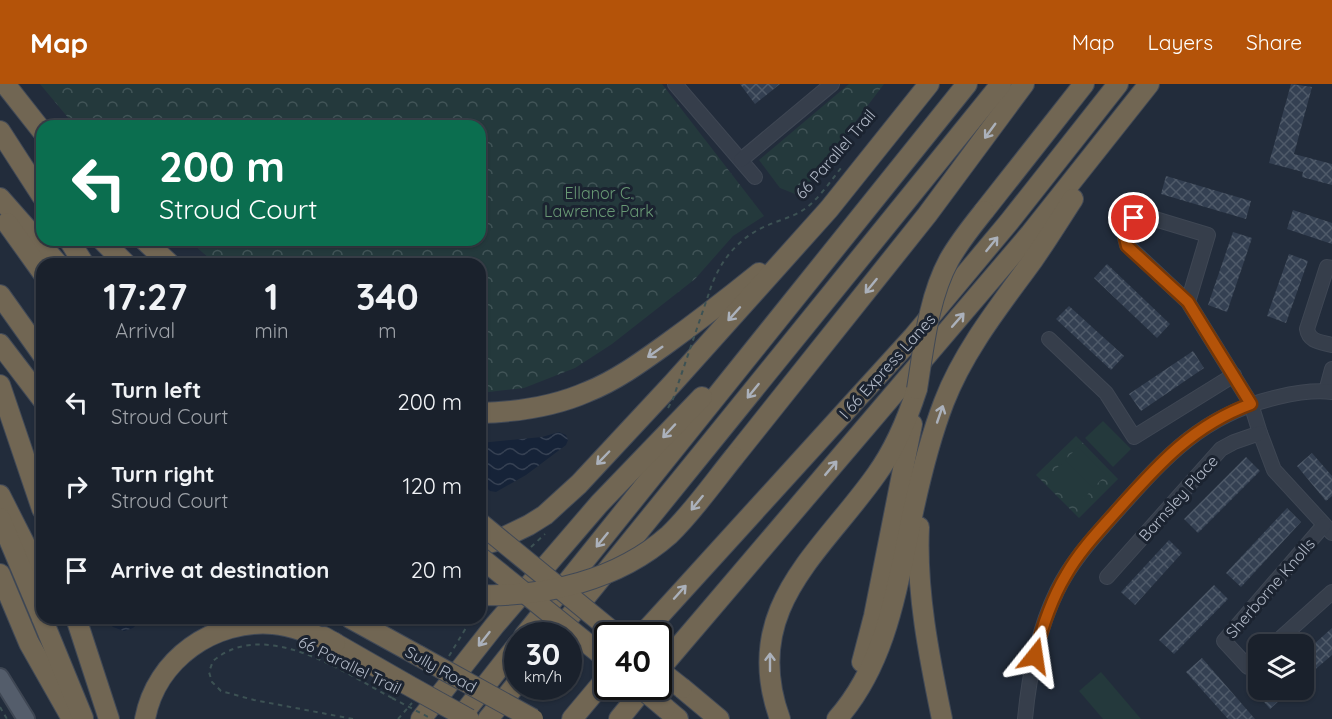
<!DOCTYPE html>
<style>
:root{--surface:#1a212c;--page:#272e38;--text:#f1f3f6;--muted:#9fa3a9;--line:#383e48;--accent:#b45309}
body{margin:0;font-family:Quicksand,sans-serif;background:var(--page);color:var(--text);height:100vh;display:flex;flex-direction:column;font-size:22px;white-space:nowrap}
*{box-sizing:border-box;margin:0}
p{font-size:20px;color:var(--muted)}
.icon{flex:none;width:33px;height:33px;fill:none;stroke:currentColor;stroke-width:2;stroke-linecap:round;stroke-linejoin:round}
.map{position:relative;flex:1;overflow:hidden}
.sheet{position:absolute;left:36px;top:174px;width:450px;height:366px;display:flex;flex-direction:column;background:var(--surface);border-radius:18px;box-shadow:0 2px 4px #0004,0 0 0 2px var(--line)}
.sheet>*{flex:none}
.guide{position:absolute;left:36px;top:36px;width:450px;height:126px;border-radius:18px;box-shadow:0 2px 4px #0004,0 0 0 2px var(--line);background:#0b6e4f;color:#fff;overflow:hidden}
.tools{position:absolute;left:1248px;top:550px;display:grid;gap:12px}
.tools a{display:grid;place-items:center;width:66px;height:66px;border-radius:12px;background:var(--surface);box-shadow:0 2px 4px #0004,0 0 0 2px var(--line);font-size:30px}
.speed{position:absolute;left:504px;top:538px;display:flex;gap:12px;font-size:30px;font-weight:700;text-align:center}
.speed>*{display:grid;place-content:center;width:78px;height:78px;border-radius:50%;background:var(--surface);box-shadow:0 2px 4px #0004,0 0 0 2px var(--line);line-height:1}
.speed small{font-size:15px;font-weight:400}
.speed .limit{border:3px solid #111;border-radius:9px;background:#fff;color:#111}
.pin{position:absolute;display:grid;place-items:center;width:51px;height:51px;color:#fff;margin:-26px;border:3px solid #fff;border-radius:50%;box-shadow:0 2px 6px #0007}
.me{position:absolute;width:66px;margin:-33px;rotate:15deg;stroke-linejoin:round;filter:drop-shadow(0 0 4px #0008)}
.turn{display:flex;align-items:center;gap:21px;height:126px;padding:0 24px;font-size:27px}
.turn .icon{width:78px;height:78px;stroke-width:2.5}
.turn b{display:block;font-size:42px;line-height:51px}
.eta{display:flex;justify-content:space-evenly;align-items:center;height:102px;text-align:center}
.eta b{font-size:36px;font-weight:700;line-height:42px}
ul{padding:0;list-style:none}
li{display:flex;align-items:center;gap:18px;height:84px;padding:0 24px}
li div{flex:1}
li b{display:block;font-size:22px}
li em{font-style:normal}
header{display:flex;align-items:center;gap:36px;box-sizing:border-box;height:84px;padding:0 30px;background:var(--accent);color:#fff}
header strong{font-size:28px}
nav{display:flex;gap:33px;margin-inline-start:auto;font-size:21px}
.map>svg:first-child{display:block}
</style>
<header>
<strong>Map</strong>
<nav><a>Map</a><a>Layers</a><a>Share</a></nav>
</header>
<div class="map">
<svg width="1332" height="635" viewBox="0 0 1332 635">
<defs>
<pattern id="forest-crowns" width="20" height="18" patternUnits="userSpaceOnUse" patternTransform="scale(1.5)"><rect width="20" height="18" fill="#24393c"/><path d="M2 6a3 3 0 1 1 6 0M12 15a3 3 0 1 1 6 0" fill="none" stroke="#415457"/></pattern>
<pattern id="water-waves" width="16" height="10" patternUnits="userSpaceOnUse" patternTransform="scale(1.5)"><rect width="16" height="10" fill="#162338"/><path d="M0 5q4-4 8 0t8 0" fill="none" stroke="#364153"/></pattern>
<pattern id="building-cross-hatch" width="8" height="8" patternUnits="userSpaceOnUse" patternTransform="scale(1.5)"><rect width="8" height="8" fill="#344052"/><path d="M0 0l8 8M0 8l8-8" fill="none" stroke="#4f5a69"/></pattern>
</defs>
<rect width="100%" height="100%" fill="#222c3b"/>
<g fill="url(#forest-crowns)">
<path d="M 40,0 L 662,0 L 764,132 L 733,152 L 695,195 L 612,260 L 575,284 L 524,304 L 480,309 L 480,180 L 216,180 L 188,156 L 480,156 L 480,42 L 75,42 Z"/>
<path d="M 849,0 L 884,0 L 806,103 L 795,110 L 780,104 L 759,76 Z"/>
<path d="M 1076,352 L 1118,395 L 1079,434 L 1036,391 Z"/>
</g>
<g fill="#24393c">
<path d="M 1103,337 L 1131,365 L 1113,383 L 1085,354 Z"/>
<path d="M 1078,363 L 1106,391 L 1093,404 L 1065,376 Z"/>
<path d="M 1061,380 L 1089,409 L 1075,422 L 1047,393 Z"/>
<path d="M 1101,588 L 1141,635 L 1103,635 L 1079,607 Z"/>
</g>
<g fill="url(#water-waves)">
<path d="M 559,348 L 566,351 L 568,356 L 566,361 L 526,391 L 496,408 L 490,407 L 480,398 L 480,359 L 542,353 Z"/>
<path d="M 104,534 L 143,534 L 133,544 L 124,547 L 113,543 Z"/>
</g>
<g fill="url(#building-cross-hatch)">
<path d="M 740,0 L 780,0 L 755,20 Z"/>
<path d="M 1291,0 L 1312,3 L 1294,70 L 1332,80 L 1332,101 L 1302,93 L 1303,88 L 1269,79 Z"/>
<path d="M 1166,92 L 1251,117 L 1246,135 L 1161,110 Z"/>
<path d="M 1293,126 L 1332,139 L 1332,160 L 1287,145 Z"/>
<path d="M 1233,148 L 1252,154 L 1227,228 L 1208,221 Z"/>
<path d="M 1289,170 L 1308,177 L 1286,239 L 1267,232 Z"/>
<path d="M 1107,180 L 1170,240 L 1157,254 L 1094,194 Z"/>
<path d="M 1069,222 L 1124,272 L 1111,286 L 1056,235 Z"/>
<path d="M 1193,267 L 1204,284 L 1141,327 L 1129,310 Z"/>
<path d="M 1312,369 L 1332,392 L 1332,412 L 1326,417 L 1297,382 Z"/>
<path d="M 1246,373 L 1260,387 L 1198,449 L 1184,435 Z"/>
<path d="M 1287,424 L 1301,438 L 1241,503 L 1226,489 Z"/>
<path d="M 1169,456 L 1182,469 L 1135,521 L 1121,508 Z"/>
<path d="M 1214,501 L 1228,515 L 1174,570 L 1159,556 Z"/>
<path d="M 1332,544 L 1332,571 L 1304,595 L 1304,569 Z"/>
<path d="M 1202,574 L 1255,635 L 1228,635 L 1186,588 Z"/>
<path d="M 1254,606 L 1291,606 L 1270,625 Z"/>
</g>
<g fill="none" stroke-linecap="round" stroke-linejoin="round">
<defs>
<g id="minor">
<path d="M 675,0 L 755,93"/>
<path d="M 741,76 L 832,0"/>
<path d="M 1332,184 L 1327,183 L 1307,245 C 1309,258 1321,258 1332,261"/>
<path d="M 1188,218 L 1208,151 L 1145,132 C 1126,135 1121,144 1127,161 L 1188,218 L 1251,320 L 1260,349 L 1274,386 L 1332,449"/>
<path d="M 1049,255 L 1106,309 L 1134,353 L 1234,291"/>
<path d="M 1326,307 L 1332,285"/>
<path d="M 1107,493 L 1221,365 L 1234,358 L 1260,349"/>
<path d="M 1273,561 L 1332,508"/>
<path d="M 1258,574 L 1248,583 L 1224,557 L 1324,441"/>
<path d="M 1025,635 C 1029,592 1038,546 1057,507 C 1072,476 1095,452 1117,427 C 1166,372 1203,330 1278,313 C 1295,309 1315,306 1332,308"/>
</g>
<path id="major" d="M 0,593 L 26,635"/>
<g id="highway">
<path d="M 5,0 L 42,47"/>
<path d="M 0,47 L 42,112"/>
<path d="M 0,114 L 58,180"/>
<path d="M 984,127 L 1084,0"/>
<path d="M 7,139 L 42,188"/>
<path d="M 69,156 L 84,180"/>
<path d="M 102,156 L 126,180"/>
<path d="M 144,156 L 170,180"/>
<path d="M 0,211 L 42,270"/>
<path d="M 0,260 L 42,315"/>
<path d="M 0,301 L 42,425"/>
<path d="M 480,329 C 517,328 553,323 587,308 C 615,297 640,279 665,261 C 697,238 728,214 759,189"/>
<path d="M 734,373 L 927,131 L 1024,0"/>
<path d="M 0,411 L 42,494"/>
<path d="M 0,434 L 42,534"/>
<path d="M 919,443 C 916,507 929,572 942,635"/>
<path d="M 480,461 L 496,457 L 529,441 L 545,431 L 579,400 L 673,299 L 829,125 L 929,0"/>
<path d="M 0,490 L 29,559 L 72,635"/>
<path d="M 42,534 L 83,634"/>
<path d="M 76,534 L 109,635"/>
<path d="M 350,534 L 419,572"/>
<path d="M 524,552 L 967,0"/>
<path d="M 554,552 L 1001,0"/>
<path d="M 641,552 L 913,253 L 1009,138 L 1118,0"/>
<path d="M 324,553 L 406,600"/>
<path d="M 862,578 L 874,532 L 912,340"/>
<path d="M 658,587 L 1030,150 L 1149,0"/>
<path d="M 682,604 L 719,635"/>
<path d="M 665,624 L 678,635"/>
<path d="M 145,635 C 156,575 214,535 273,540 C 294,542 315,551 335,559"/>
<path d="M 421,635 L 495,541 L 599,420 L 702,313"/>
<path d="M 459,635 L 518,560"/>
<path d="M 488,635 L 518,598"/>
<path d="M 572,635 L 608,592"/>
<path d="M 619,635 L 645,603"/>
<path d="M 780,635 C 740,525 820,470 876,391 C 895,365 907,336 917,305"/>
<path d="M 837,635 C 888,577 897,501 913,428 C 921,391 930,354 944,318 C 964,266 1001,220 1033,176 C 1047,156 1060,135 1073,115"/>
</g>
</defs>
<use href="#minor" stroke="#3f4754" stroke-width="16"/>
<use href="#major" stroke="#3f4754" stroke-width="20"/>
<use href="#highway" stroke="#414956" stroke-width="22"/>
<g stroke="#3d5254" stroke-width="2" stroke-dasharray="4.5 4.5" stroke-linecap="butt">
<path d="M 710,206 C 719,178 738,154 766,142 C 777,137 789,134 800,128 C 817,118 829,99 841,84"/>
<path d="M 531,463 L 545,450"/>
<path d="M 449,572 L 472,534"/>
<path d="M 0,623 L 7,635"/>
<path d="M 353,635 L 254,616 L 221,607 L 212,598 L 209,588 L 213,577 C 265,533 343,588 392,614"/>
<path d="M 398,635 L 412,619"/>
</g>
<use href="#minor" stroke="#363e4b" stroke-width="14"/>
<use href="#major" stroke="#545d6b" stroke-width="16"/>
<use href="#highway" stroke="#716653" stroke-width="20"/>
<defs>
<g id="highway-bridge">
<path d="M 917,305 C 924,262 928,215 949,176 C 959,158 972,142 984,127"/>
<path d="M 480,439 L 618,552"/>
<path d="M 480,473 L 608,576"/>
<path d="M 480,511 C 546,513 618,496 669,451 C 693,428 713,399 734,373"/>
<path d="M 419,572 L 533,635"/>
<path d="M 658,585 L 682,604"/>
<path d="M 406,600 L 469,635"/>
<path d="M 640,603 L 665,624"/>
</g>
</defs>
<use href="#highway-bridge" stroke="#414956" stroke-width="22" stroke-linecap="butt"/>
<g stroke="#3d5254" stroke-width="2" stroke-dasharray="4.5 4.5" stroke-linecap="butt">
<path d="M 668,324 L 673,315 L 710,206"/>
<path d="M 392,614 L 432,635"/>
</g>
<use href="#highway-bridge" stroke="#716653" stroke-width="20"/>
</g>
<defs><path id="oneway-shaft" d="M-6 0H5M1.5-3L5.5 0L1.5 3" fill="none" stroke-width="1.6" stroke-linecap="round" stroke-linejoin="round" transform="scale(1.5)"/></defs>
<g stroke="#abb1bb">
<use href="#oneway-shaft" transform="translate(990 47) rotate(126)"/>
<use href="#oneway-shaft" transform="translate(992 160) rotate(-51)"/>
<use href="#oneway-shaft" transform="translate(871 202) rotate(129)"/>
<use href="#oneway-shaft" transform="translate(734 230) rotate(132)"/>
<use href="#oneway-shaft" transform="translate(958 236) rotate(-49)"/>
<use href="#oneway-shaft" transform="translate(655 268) rotate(145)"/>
<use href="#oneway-shaft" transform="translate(753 307) rotate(129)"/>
<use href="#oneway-shaft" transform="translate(940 330) rotate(-71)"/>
<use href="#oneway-shaft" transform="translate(669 347) rotate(133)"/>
<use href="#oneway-shaft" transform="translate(603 374) rotate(134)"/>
<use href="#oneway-shaft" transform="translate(831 384) rotate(-50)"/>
<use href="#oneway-shaft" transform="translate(697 419) rotate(129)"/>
<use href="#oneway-shaft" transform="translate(602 456) rotate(129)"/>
<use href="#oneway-shaft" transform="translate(680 508) rotate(-48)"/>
<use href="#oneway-shaft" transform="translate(484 555) rotate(128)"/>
<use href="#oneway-shaft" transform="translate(770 578) rotate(-90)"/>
</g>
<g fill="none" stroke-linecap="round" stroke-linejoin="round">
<defs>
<path id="route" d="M 1035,572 C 1042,543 1051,516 1066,491 C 1079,468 1097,449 1114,430 C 1156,383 1191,342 1251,320 L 1188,218 L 1127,162 C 1123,149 1125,143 1134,134"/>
</defs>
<use href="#route" stroke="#753606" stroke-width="15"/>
<use href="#route" stroke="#b45309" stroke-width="10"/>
</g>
<g text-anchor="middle" stroke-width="6" stroke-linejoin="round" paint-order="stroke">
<g font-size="16" fill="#b1b9c7" stroke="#1b2330">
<text transform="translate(835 70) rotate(-49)" y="6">66 Parallel Trail</text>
<text transform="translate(887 282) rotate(-48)" y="6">I 66 Express Lanes</text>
<text transform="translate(1178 414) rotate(-48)" y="6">Barnsley Place</text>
<text transform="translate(1270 504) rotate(-49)" y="6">Sherborne Knolls</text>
<text transform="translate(350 581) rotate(26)" y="6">66 Parallel Trail</text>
<text transform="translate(441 585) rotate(29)" y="6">Sully Road</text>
</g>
<g font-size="16" fill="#689874" stroke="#1b2330">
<text x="599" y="115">Ellanor C.<tspan x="599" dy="18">Lawrence Park</tspan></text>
</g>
</g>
</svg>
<div class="tools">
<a><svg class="icon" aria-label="layers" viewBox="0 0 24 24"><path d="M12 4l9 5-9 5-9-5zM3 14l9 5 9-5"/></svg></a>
</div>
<div class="speed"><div>30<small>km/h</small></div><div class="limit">40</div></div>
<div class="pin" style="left:1134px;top:134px;background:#d93025"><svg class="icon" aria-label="arrive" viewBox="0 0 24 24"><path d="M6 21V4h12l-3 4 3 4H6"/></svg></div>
<svg class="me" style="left:1035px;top:572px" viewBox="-20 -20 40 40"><path d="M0-17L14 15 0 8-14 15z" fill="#b45309" stroke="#fff" stroke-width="4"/></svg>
<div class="guide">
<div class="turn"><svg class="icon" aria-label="left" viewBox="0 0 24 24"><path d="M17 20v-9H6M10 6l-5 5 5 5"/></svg><div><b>200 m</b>Stroud Court</div></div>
</div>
<section class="sheet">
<div class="eta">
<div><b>17:27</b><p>Arrival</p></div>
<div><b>1</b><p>min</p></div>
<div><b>340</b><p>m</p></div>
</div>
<ul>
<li><svg class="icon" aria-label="left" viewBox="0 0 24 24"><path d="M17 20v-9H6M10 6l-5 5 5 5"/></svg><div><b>Turn left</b><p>Stroud Court</p></div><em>200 m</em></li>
<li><svg class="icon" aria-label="right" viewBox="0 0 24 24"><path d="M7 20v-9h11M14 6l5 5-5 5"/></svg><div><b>Turn right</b><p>Stroud Court</p></div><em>120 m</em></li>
<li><svg class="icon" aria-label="arrive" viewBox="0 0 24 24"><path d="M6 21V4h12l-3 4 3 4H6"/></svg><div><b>Arrive at destination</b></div><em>20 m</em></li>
</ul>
</section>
</div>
